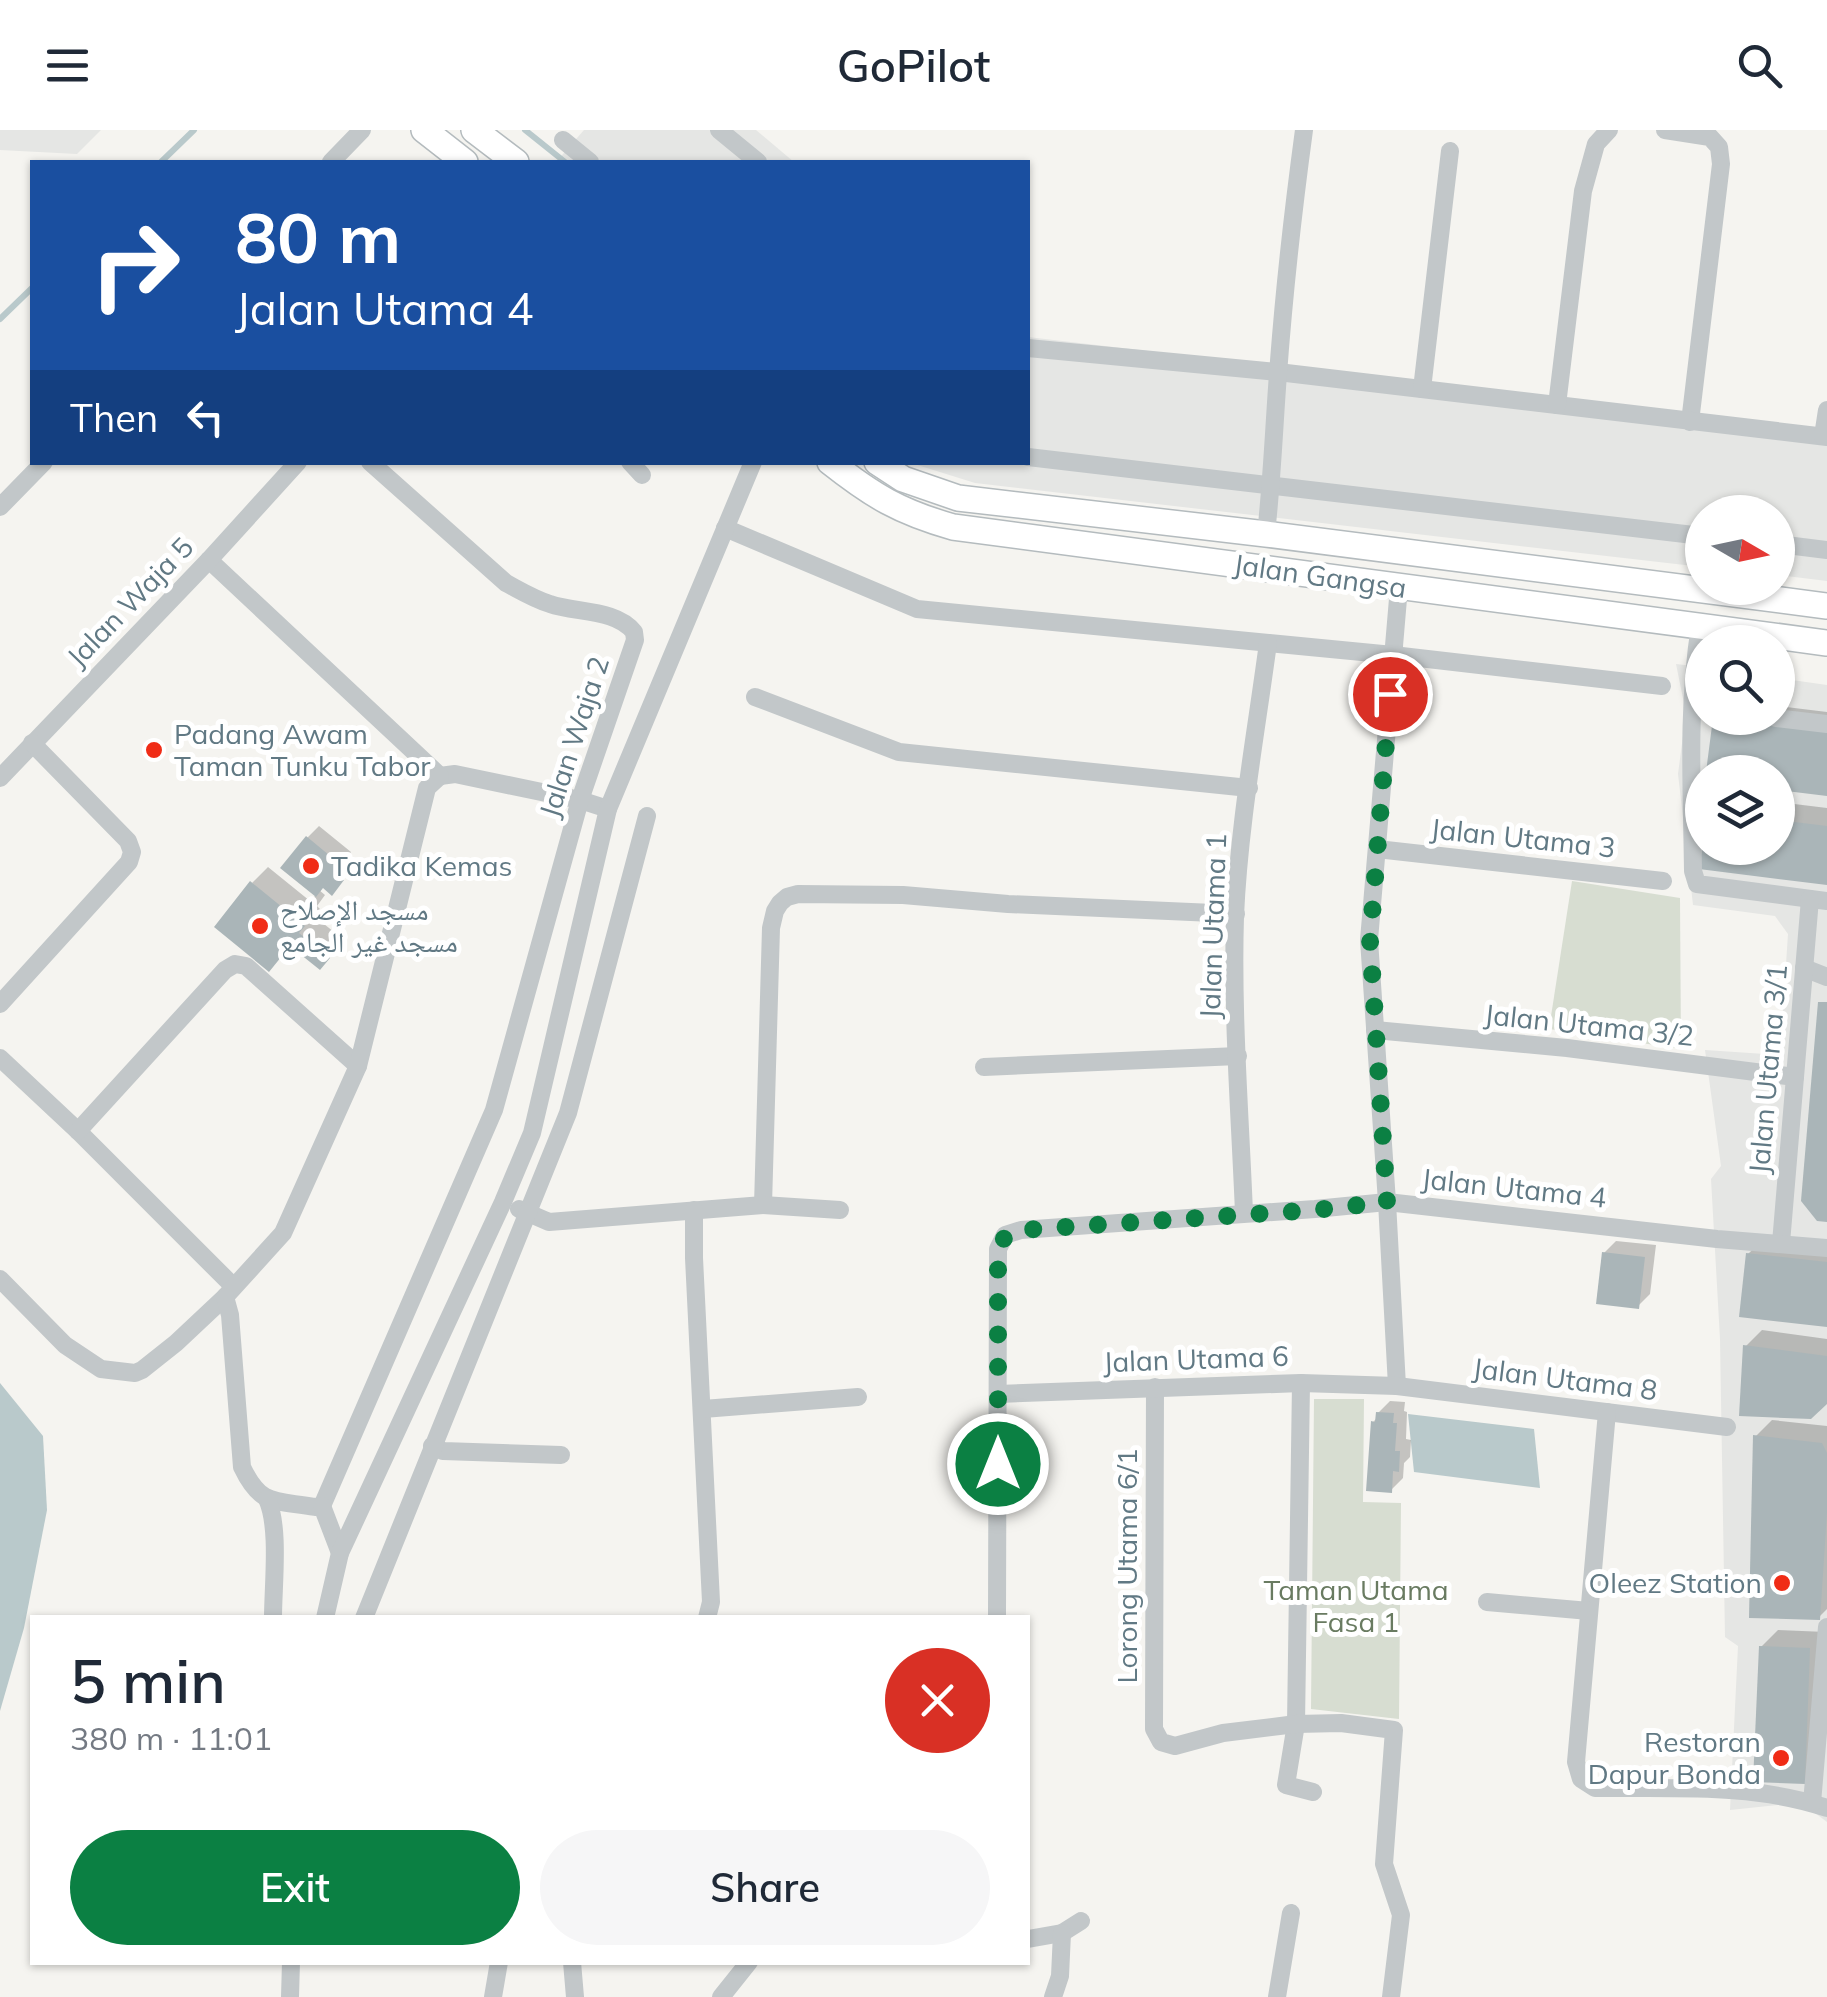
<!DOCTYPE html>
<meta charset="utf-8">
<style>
:root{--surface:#fff;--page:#f6f6f7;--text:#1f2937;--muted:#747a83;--accent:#0b8043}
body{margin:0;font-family:Mulish,"Noto Naskh Arabic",sans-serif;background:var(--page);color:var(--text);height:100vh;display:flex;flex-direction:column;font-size:38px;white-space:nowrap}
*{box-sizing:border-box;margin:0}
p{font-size:32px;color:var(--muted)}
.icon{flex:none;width:55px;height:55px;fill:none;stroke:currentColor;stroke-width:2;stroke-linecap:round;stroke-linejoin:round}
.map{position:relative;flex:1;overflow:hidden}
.drawer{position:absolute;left:30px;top:1485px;width:1000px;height:350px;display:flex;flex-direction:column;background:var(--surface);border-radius:0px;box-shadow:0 2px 8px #0004}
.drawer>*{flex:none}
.top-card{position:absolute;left:30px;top:30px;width:1000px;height:305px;border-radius:0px;box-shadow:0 2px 8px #0004;background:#1a4fa0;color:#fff;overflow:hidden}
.needle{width:65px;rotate:99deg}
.buttons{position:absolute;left:1685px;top:365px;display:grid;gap:20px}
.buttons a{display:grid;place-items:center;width:110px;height:110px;border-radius:50%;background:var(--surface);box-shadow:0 2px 8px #0004;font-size:50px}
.pin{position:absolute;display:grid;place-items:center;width:85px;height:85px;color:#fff;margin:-42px;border:5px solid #fff;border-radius:50%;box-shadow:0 2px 10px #0007}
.me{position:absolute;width:110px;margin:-55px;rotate:0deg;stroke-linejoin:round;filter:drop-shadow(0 0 8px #0008)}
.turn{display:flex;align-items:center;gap:35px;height:210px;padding:0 40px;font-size:45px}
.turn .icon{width:130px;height:130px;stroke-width:2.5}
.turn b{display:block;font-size:70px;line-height:85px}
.then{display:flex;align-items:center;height:95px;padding:0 40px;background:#0003;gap:20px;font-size:38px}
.round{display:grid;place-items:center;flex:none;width:105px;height:105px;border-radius:52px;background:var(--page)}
.head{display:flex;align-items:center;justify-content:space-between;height:170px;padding:0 40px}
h1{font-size:60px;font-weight:600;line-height:75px}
.action{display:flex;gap:20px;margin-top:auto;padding:20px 40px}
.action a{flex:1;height:115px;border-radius:60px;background:var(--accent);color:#fff;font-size:40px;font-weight:600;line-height:115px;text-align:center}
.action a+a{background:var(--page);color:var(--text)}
header{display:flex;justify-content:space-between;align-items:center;height:130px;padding:0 40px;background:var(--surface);font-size:45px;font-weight:600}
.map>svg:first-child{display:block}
</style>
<header><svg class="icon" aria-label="menu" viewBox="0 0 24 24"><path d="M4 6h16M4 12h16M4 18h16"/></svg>GoPilot<svg class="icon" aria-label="search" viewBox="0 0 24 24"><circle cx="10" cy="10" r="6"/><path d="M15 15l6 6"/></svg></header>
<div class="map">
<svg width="1827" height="1867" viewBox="0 0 1827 1867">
<rect width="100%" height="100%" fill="#f5f4f0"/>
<g fill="#e5e6e4" fill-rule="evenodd">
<path d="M 0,0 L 101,0 L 77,24 L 0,20 Z"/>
<path d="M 584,0 L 756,0 L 794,32 L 556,32 Z"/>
<path d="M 1028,207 L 1827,300 L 1827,451 L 1778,445 L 1778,382 L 1702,382 L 1702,437 L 975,353 L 911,333 L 1028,332 Z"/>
<path d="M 1676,534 L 1702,537 L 1702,588 L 1778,588 L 1778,548 L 1827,555 L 1827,1692 L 1811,1680 L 1786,1674 L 1730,1680 L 1738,1516 L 1725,1507 L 1720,1209 L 1711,1049 L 1721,1036 L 1705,920 L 1780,925 L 1788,804 L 1775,786 L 1693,775 L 1678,644 L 1686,583 ZM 1702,642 L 1778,642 L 1778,718 L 1702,718 Z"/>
</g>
<g fill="#d7ddd1">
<path d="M 1572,751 L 1680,768 L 1681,919 L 1549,899 Z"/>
<path d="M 1314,1269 L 1364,1269 L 1363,1372 L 1401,1373 L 1399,1589 L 1311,1579 Z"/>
</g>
<g fill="#b9c9cb">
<path d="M 0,1253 L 43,1306 L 47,1380 L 24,1498 L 0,1581 Z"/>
<path d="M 1408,1284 L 1534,1299 L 1540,1358 L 1414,1342 Z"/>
</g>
<g fill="#0003">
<path d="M 1778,576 L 1827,582 L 1827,663 L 1778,657 L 1778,642 L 1708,642 L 1715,588 L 1778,588 Z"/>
<path d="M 1778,672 L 1827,678 L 1827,753 L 1702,737 L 1704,718 L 1778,718 Z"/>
<path d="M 319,696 L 351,722 L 345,730 L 354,737 L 343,750 L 323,756 L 319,760 L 325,765 L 317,776 L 320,779 L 314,786 L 344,810 L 320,837 L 252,753 L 268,737 L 310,771 L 317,764 L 307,708 Z"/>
<path d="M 1765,1108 L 1827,1115 L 1827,1195 L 1748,1124 Z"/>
<path d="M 1616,1111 L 1656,1115 L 1650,1164 L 1638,1176 L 1604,1123 Z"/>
<path d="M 1762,1200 L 1827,1209 L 1827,1270 L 1746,1216 Z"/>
<path d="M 1390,1271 L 1405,1272 L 1404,1281 L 1407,1282 L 1406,1309 L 1411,1310 L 1410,1327 L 1404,1333 L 1403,1348 L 1391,1360 L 1373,1292 L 1378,1287 L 1378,1283 Z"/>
<path d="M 1772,1290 L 1827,1296 L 1827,1479 L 1819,1487 L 1756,1306 Z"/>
<path d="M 1778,1500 L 1826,1502 L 1820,1635 L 1804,1652 L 1761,1517 Z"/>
</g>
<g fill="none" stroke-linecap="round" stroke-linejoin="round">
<g stroke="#b9c9cb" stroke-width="6">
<path d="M 525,0 L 565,32"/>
<path d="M 161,32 L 194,0"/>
<path d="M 0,189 L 32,158"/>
</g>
</g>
<g fill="#aab5b8">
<path d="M 1713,588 L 1827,600 L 1827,666 L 1778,660 L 1778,642 L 1706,642 Z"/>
<path d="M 1778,690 L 1827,696 L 1827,755 L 1699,739 L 1702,718 L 1778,718 Z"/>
<path d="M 306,706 L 341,735 L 335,743 L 344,750 L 332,766 L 323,758 L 316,767 L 280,738 Z"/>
<path d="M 250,751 L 293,786 L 302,776 L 311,783 L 302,794 L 305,796 L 299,803 L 330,828 L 320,840 L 290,816 L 269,842 L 214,797 Z"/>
<path d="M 1818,872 L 1827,872 L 1827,1092 L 1817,1091 L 1801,1071 Z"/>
<path d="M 1602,1122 L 1645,1127 L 1639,1179 L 1596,1174 Z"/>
<path d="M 1746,1123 L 1827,1132 L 1827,1197 L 1739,1187 Z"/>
<path d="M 1743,1215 L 1827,1226 L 1827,1274 L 1811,1289 L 1739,1286 Z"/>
<path d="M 1376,1282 L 1394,1283 L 1393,1293 L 1397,1293 L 1395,1321 L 1400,1321 L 1399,1342 L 1393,1341 L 1392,1363 L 1366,1361 L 1371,1291 L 1375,1292 Z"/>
<path d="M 1753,1305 L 1822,1313 L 1827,1323 L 1827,1382 L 1820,1490 L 1749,1488 Z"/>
<path d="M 1759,1516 L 1810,1518 L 1805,1654 L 1753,1652 Z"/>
</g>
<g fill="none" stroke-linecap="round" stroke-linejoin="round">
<defs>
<g id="secondary">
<path d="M 424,0 L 465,32"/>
<path d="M 474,0 L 516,32"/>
<path d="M 830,332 C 873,366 900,382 953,397 L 1827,513"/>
<path d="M 877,332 L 903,349 L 958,368 L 1266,404 L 1827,476"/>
</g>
</defs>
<use href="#secondary" stroke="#b4bbbe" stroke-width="28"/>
<g stroke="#c2c7c9" stroke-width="18">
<path d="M 719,0 L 758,32"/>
<path d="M 1665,0 L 1710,7 L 1719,17 L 1721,34 L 1690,292"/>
<path d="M 563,10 L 590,32"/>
<path d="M 331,32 L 362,0"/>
<path d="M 1028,218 L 1278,242 L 1827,307"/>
<path d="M 1422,259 L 1450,21"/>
<path d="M 1557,275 L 1583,61 L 1596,14 L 1609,0"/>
<path d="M 1823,306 L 1827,280"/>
<path d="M 1028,327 L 1702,406"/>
<path d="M 630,332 L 642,345"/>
<path d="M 0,377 L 44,332"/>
<path d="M 725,398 L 917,479 L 1393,525 L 1662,556"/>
<path d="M 1266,404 C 1272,350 1274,297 1278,244 C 1284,162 1293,81 1304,0"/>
<path d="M 1778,414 L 1827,420"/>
<path d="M 209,430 L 440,646"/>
<path d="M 1700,496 C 1687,577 1692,660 1693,741 L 1697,754 L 1827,771"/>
<path d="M 755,567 L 899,622 L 1249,658"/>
<path d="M 1776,588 L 1827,594"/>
<path d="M 440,646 L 455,644 L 580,670 L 608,679"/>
<path d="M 0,648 L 209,430 L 298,332"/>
<path d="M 1377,719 L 1663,751"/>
<path d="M 1804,838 L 1827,847"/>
<path d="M 0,874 L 129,732 L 132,722 L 128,711 L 32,613"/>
<path d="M 1375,900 L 1567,918 L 1795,947"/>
<path d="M 0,928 L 78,1001 L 233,1156"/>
<path d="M 984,937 L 1238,926"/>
<path d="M 78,1001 L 225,840 L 235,834 L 246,836 L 358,936"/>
<path d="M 763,1075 L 771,798 L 775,781 L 780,773 L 787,767 L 798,764 L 903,765 L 1008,774 L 1236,784"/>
<path d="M 519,1079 L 549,1092 L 763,1075 L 840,1080"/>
<path d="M 694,1080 L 694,1128 L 711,1472 L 707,1488"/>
<path d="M 1244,1083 C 1240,984 1232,885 1235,786 C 1239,695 1256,603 1268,513"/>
<path d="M 1781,1113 L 1810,769"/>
<path d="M 0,1149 L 65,1215 L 101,1239 L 135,1243 L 142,1240 L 176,1213 L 225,1167 L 283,1103 L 358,936 L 427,658 L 440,646"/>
<path d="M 225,1167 L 230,1185 L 242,1337 C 261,1377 275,1370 315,1377 L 322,1376 L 494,980 L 580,670 L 635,510 L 634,502 C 616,479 576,483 550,474 C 534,469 521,461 506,453 L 370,332"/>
<path d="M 1301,1253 L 1296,1594 L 1286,1655 L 1313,1662"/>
<path d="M 1397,1256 L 1387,1072 L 1369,810 L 1399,457"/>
<path d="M 1155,1257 L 1154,1599 L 1161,1612 L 1175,1616 L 1223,1603 L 1296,1594 L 1341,1593 L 1394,1600 L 1384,1734 L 1401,1785 L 1391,1867"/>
<path d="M 998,1264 L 1301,1253 L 1397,1256 L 1727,1297"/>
<path d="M 703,1279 L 858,1267"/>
<path d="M 1607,1282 L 1576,1632 L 1581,1649 L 1595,1658 C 1671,1659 1753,1653 1827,1678"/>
<path d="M 432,1316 L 443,1321 L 561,1325"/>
<path d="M 267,1369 C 280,1397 273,1455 273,1488"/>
<path d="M 322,1376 L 340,1423"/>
<path d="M 1487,1472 L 1589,1481"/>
<path d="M 325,1488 L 340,1423 L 503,1072 L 532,1003 L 608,679 L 753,332"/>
<path d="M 364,1488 L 568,983 L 647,686"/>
<path d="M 997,1488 L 998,1119 L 1005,1105 L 1021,1100 L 1315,1079 L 1387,1072 L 1717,1109 L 1827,1118"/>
<path d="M 1812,1673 L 1827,1497"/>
<path d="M 1028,1809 L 1062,1803 L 1081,1791"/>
<path d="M 572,1832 L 575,1867"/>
<path d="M 290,1867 L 291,1832"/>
<path d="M 493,1867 L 499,1832"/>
<path d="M 721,1867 L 749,1832"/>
<path d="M 1053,1867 L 1060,1846 L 1062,1803"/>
<path d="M 1277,1867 L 1291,1783"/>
</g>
<use href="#secondary" stroke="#fff" stroke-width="25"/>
</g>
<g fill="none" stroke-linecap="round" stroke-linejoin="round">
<path stroke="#0b8043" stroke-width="18" stroke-dasharray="0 32.4" d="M 998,1334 L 998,1119 L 1006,1105 L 1021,1100 L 1314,1080 L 1387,1072 L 1370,810 L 1390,564"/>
</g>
<g fill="#f02c16" stroke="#fff" stroke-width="4">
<circle cx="154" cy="620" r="10"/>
<circle cx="311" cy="736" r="10"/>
<circle cx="260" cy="796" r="10"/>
<circle cx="1782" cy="1453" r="10"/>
<circle cx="1781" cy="1628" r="10"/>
</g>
<g text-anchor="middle" stroke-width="10" stroke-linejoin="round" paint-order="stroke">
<g font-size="28" fill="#617984" stroke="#fff">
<text transform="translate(1320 446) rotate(8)" y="10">Jalan Gangsa</text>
<text transform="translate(130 472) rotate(-46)" y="10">Jalan Waja 5</text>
<text transform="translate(574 607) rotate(-72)" y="10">Jalan Waja 2</text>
<text transform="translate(1523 708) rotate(6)" y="10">Jalan Utama 3</text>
<text transform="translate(1213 796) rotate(-88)" y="10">Jalan Utama 1</text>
<text transform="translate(1589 895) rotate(6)" y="10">Jalan Utama 3/2</text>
<text transform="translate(1768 939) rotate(-85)" y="10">Jalan Utama 3/1</text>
<text transform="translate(1514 1058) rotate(6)" y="10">Jalan Utama 4</text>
<text transform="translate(1196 1229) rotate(-2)" y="10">Jalan Utama 6</text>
<text transform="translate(1565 1249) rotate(7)" y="10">Jalan Utama 8</text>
<text transform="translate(1127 1436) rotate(-90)" y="10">Lorong Utama 6/1</text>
</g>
<g font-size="28" fill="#617984" stroke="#fff" text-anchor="start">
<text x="174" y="614">Padang Awam<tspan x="174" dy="32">Taman Tunku Tabor</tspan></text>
<text x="331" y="746">Tadika Kemas</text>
<text x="280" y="790">مسجد الإصلاح<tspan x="280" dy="32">مسجد غير الجامع</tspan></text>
<text x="1762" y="1463" text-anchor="end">Oleez Station</text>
<text x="1761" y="1622" text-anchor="end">Restoran<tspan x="1761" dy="32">Dapur Bonda</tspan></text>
</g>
<g font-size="28" fill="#697b61" stroke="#fff">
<text x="1356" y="1470">Taman Utama<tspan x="1356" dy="32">Fasa 1</tspan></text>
</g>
</g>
</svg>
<div class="buttons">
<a><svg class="needle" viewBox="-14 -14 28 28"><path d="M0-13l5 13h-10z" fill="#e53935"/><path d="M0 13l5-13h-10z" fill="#747a83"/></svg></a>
<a><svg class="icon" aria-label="search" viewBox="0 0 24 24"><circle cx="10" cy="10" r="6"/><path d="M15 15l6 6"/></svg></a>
<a><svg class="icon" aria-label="layers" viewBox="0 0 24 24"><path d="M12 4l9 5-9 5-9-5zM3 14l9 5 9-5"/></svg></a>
</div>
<div class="pin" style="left:1390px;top:564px;background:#d93025"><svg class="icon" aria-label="arrive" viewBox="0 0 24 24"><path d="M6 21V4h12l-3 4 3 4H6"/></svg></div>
<svg class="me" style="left:998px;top:1334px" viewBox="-20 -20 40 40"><circle r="17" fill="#0b8043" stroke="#fff" stroke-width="3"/><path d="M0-11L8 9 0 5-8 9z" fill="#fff"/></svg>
<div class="top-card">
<div class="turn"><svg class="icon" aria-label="right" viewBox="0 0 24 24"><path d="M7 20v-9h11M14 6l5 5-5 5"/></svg><div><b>80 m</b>Jalan Utama 4</div></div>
<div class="then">Then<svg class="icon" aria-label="left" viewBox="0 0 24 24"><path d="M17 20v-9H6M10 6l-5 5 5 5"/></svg></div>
</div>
<section class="drawer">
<div class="head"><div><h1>5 min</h1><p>380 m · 11:01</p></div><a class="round" style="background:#d93025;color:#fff"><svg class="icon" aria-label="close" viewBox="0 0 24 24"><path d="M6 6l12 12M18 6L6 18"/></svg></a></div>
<div class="action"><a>Exit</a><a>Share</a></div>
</section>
</div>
